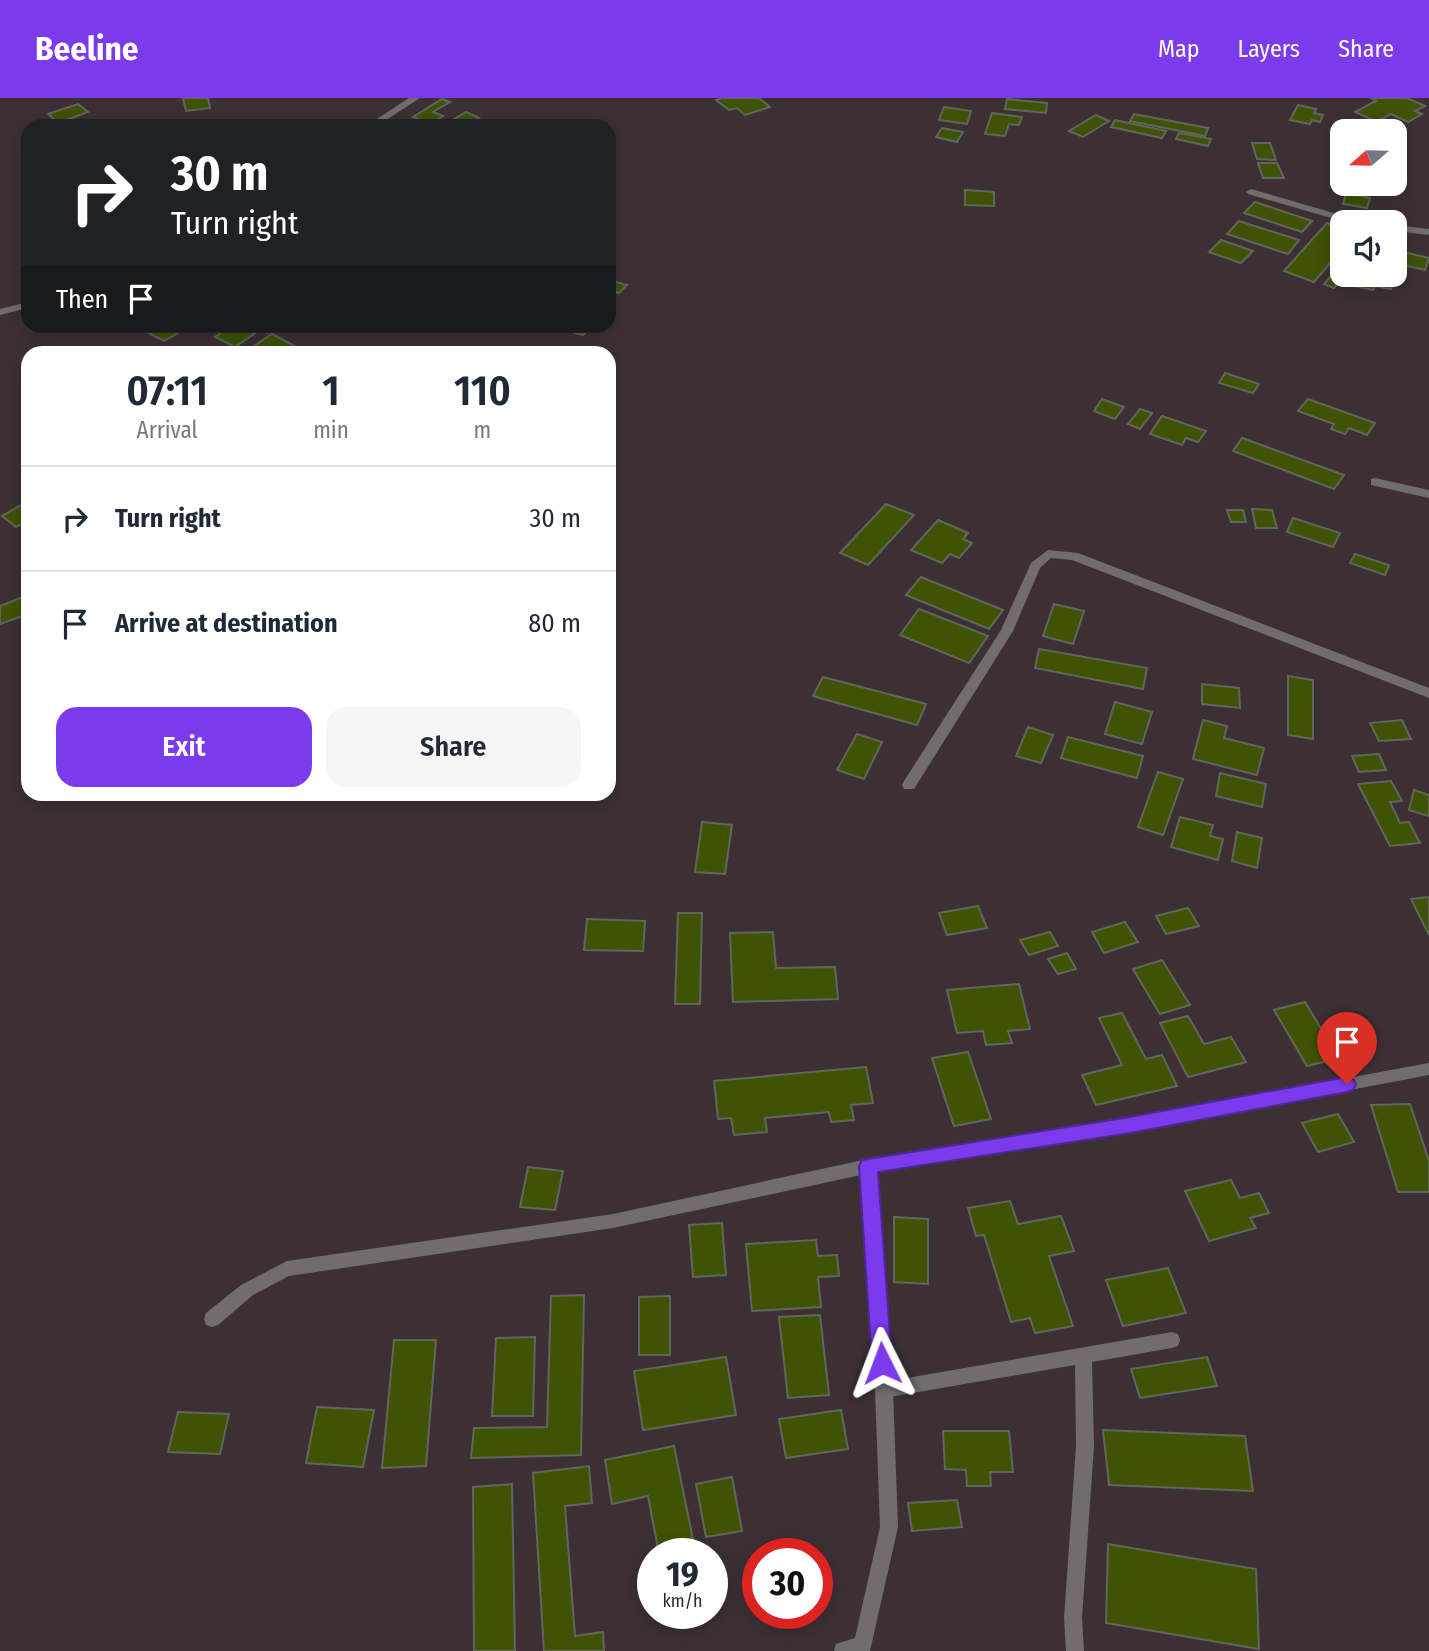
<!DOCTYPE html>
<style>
:root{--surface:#fff;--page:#f6f6f7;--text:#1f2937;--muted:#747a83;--line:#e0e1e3;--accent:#7c3aed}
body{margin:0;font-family:"Fira Sans Condensed",sans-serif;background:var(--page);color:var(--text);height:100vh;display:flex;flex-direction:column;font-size:26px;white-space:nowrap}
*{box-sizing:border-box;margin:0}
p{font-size:23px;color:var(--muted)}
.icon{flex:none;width:38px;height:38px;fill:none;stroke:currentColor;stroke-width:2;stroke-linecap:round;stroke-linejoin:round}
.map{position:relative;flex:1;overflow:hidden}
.sheet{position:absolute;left:21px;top:248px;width:595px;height:455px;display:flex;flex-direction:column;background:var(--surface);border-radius:21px;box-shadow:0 4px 18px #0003}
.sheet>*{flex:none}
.top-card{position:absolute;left:21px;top:21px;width:595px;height:214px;border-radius:21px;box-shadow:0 4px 18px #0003;background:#202124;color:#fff;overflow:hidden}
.needle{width:46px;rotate:250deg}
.fabs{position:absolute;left:1330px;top:21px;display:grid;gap:14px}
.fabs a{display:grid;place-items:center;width:77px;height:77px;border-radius:14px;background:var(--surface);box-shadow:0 4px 18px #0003;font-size:35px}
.speed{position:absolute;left:637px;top:1440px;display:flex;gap:14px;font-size:35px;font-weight:700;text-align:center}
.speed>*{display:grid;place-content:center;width:91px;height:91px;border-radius:50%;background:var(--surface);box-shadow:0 4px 18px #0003;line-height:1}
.speed small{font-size:18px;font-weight:400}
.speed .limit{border:10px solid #d22;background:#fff;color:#111}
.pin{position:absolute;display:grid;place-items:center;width:60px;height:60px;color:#fff;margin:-72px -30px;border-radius:50% 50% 50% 0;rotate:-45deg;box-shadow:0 0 7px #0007}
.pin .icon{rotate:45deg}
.me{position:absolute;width:77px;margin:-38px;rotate:357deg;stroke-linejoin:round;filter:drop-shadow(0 0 5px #0008)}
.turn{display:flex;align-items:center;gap:24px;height:147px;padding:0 35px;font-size:32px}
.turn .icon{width:91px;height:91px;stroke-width:2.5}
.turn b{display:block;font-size:49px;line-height:60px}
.then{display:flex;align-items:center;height:66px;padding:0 35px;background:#0003;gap:14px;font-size:26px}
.eta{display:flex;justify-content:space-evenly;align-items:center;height:119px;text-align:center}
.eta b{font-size:42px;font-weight:600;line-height:49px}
.primary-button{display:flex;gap:14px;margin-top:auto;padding:14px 35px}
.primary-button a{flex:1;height:80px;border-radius:21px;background:var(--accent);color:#fff;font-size:28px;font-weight:600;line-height:80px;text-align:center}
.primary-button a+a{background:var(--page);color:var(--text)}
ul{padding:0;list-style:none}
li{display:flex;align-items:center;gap:21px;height:105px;padding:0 35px;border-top:2px solid var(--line)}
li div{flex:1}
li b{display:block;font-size:26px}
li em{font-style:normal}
header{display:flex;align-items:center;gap:42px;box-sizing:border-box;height:98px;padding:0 35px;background:var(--accent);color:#fff}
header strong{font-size:33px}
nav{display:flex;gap:38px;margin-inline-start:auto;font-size:24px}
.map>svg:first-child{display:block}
</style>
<header>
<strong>Beeline</strong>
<nav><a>Map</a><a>Layers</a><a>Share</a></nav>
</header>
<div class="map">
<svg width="1429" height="1553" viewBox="0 0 1429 1553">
<rect width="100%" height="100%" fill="#3c3035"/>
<g fill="#3e5306" stroke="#61665a" stroke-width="2">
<path d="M 183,0 L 208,0 L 210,10 L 186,13 Z"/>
<path d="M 722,0 L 759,0 L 770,9 L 745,17 L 737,10 L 729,12 L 716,2 Z"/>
<path d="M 1371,0 L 1407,0 L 1425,8 L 1415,13 L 1422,16 L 1408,24 L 1391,16 L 1377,24 L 1355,14 L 1376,3 Z"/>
<path d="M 442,1 L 450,4 L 433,14 L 443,18 L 430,26 L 413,19 Z"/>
<path d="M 1007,1 L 1047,5 L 1046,15 L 1005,11 Z"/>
<path d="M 78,6 L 88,14 L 58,25 L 48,16 Z"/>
<path d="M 1298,7 L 1316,11 L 1314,15 L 1323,17 L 1320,24 L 1312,22 L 1310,26 L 1290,22 Z"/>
<path d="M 944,9 L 971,13 L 967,26 L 939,22 Z"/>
<path d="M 466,14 L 479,20 L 466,28 L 443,28 Z"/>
<path d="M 992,15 L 1022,19 L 1019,27 L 1009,26 L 1005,38 L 985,36 Z"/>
<path d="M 1134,16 L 1208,30 L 1205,38 L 1130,23 Z"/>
<path d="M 1096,17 L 1109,23 L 1083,39 L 1069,33 Z"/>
<path d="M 1115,22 L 1166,33 L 1162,40 L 1111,29 Z"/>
<path d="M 942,30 L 963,34 L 957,44 L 936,39 Z"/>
<path d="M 1179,35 L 1211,41 L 1208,48 L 1176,41 Z"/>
<path d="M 1252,45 L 1270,45 L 1276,62 L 1257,61 Z"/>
<path d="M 1258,65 L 1277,65 L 1284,80 L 1263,80 Z"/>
<path d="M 965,92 L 994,94 L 994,108 L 965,107 Z"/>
<path d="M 1346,95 L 1370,100 L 1367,110 L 1343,106 Z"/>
<path d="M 1255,104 L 1312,123 L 1302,134 L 1244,115 Z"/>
<path d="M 1239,123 L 1299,142 L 1288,156 L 1227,136 Z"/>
<path d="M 1327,125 L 1342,130 L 1342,151 L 1314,184 L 1284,173 Z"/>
<path d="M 1221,142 L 1253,153 L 1241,165 L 1209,154 Z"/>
<path d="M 1395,152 L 1429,160 L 1425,172 L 1395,165 Z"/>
<path d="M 1345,177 L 1389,177 L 1396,178 L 1391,191 L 1375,188 L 1373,192 L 1354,188 L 1356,183 L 1344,180 Z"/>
<path d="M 1331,178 L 1342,181 L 1334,190 L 1324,186 Z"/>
<path d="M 609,182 L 627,187 L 619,195 L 609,192 Z"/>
<path d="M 154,228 L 190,228 L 164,243 L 145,233 Z"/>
<path d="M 232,228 L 280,228 L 268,235 L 261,231 L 235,249 L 215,239 Z"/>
<path d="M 557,228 L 592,228 L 583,237 L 556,229 Z"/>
<path d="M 272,236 L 297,249 L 286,256 L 256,256 L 248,252 Z"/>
<path d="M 1225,275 L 1259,286 L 1253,295 L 1219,285 Z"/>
<path d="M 1102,301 L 1124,309 L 1115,321 L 1094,313 Z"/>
<path d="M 1308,301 L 1375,325 L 1367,337 L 1349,330 L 1345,336 L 1331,331 L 1334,326 L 1298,313 Z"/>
<path d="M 1140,311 L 1152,315 L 1140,331 L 1128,326 Z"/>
<path d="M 1162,318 L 1206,333 L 1198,344 L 1186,340 L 1182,347 L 1150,336 Z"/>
<path d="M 1242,340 L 1344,377 L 1334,391 L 1233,353 Z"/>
<path d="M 28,403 L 28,423 L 16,429 L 2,418 Z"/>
<path d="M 886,406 L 914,417 L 868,467 L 840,455 Z"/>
<path d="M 1252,411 L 1272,412 L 1277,430 L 1256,430 Z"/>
<path d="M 1227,412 L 1243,412 L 1246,424 L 1231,424 Z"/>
<path d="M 1293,420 L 1340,435 L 1333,449 L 1287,434 Z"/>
<path d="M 938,422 L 968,435 L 963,441 L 972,445 L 959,460 L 950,456 L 942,465 L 911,452 Z"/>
<path d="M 1355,456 L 1389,467 L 1385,477 L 1350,465 Z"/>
<path d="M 921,479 L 1003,512 L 989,531 L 906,497 Z"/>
<path d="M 28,497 L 28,516 L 0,526 L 0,508 Z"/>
<path d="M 1054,506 L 1084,513 L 1073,546 L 1043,538 Z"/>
<path d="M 919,511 L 988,538 L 969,565 L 900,537 Z"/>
<path d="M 1039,551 L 1147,570 L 1143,591 L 1035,570 Z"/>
<path d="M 1288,578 L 1313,582 L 1313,641 L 1288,637 Z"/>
<path d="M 823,579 L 926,606 L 917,627 L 813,598 Z"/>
<path d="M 1202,586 L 1239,590 L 1240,610 L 1202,606 Z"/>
<path d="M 1115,604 L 1152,614 L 1142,646 L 1105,636 Z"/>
<path d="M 1203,622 L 1227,628 L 1224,640 L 1264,650 L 1257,677 L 1193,661 Z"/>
<path d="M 1402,622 L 1411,641 L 1379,643 L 1370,625 Z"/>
<path d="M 1028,629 L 1053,637 L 1041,665 L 1016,658 Z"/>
<path d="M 857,636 L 882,644 L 864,681 L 837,672 Z"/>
<path d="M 1068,639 L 1143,658 L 1137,680 L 1061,660 Z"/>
<path d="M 1379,656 L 1386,672 L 1359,674 L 1352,658 Z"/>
<path d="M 1158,674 L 1183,681 L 1163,737 L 1138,729 Z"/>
<path d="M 1220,675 L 1266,686 L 1262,709 L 1216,698 Z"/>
<path d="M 1391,683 L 1402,703 L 1390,704 L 1400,725 L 1409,724 L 1420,745 L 1390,748 L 1358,686 Z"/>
<path d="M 1414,692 L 1429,697 L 1429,718 L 1409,712 Z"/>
<path d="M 1180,719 L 1213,727 L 1210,738 L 1223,741 L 1218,762 L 1171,749 Z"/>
<path d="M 702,724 L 732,727 L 725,776 L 695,774 Z"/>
<path d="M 1237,734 L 1262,740 L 1257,770 L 1232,763 Z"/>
<path d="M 1429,799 L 1429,837 L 1411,801 Z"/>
<path d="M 978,808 L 987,830 L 947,837 L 939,815 Z"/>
<path d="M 1188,810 L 1199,828 L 1166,836 L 1156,818 Z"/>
<path d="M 678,815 L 702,815 L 700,906 L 675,906 Z"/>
<path d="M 587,821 L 645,823 L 643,853 L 584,852 Z"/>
<path d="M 1125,824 L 1138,844 L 1104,855 L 1092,834 Z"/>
<path d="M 773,834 L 776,870 L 835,869 L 838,901 L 733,904 L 730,835 Z"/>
<path d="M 1050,834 L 1058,848 L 1029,857 L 1020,842 Z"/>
<path d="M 1067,855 L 1076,871 L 1058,876 L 1048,861 Z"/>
<path d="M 1162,862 L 1190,907 L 1160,916 L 1133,871 Z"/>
<path d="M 1019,886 L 1030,931 L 1008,933 L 1012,945 L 986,947 L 983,933 L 957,935 L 947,892 Z"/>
<path d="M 1305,904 L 1339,960 L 1307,968 L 1274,912 Z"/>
<path d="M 1122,915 L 1146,961 L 1162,957 L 1177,988 L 1096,1007 L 1082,977 L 1122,967 L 1099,920 Z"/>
<path d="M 1188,918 L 1204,946 L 1231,939 L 1246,964 L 1188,979 L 1160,925 Z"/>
<path d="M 968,954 L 991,1021 L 954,1028 L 932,960 Z"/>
<path d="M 866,969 L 873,1005 L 851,1007 L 854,1022 L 831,1024 L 829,1014 L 765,1020 L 767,1034 L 734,1037 L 731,1020 L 718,1021 L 714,983 Z"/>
<path d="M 1410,1006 L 1429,1063 L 1429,1094 L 1398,1094 L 1371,1007 Z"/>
<path d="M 1338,1016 L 1354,1044 L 1318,1054 L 1302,1025 Z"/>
<path d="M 528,1069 L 563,1073 L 555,1112 L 520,1109 Z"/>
<path d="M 1231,1082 L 1240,1100 L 1259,1095 L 1269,1115 L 1250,1120 L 1256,1130 L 1209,1143 L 1185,1093 Z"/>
<path d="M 1010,1103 L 1018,1126 L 1061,1118 L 1074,1153 L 1049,1158 L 1073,1228 L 1035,1235 L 1030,1220 L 1011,1224 L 984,1137 L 976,1138 L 968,1110 Z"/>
<path d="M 894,1119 L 928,1121 L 928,1186 L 894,1184 Z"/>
<path d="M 722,1125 L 726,1177 L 693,1179 L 689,1127 Z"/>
<path d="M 816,1142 L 818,1158 L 837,1157 L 839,1178 L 818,1179 L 821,1209 L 752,1213 L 746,1146 Z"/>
<path d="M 1168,1170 L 1186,1215 L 1123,1228 L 1106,1182 Z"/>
<path d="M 584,1197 L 581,1357 L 471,1360 L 474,1330 L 547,1329 L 551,1198 Z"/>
<path d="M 670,1198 L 670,1257 L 639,1257 L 639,1199 Z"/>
<path d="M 820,1217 L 829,1297 L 788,1300 L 779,1219 Z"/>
<path d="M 535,1239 L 533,1318 L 492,1318 L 496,1240 Z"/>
<path d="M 394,1242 L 436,1242 L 426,1368 L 382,1370 Z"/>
<path d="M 726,1259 L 736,1317 L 643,1332 L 634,1273 Z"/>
<path d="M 1207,1259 L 1217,1288 L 1140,1300 L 1131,1271 Z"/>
<path d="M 317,1309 L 374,1312 L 363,1369 L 306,1365 Z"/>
<path d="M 841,1312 L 848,1351 L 786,1360 L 779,1321 Z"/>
<path d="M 178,1314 L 229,1316 L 220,1356 L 168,1354 Z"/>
<path d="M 1103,1332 L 1245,1338 L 1253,1393 L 1109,1387 Z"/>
<path d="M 943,1333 L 1009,1333 L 1013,1374 L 990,1374 L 991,1388 L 967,1388 L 966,1372 L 945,1371 Z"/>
<path d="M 674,1348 L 696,1456 L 659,1456 L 648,1398 L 612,1406 L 605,1362 Z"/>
<path d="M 589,1368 L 592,1405 L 565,1408 L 575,1538 L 603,1534 L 604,1553 L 544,1553 L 533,1375 Z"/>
<path d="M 732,1379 L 742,1433 L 706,1439 L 696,1386 Z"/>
<path d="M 512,1386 L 515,1553 L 474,1553 L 473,1389 Z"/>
<path d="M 957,1402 L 962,1429 L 912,1433 L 908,1405 Z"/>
<path d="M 1108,1446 L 1256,1471 L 1259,1551 L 1106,1525 Z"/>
</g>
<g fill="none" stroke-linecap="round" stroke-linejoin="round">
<g fill="#726c6e" fill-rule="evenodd">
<path d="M 1375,380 L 1429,392 L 1429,400 L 1371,387 L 1371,381 Z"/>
<path d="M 1172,1234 L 1178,1236 L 1180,1242 L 1178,1248 L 1172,1250 L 1092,1264 L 1094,1348 L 1082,1520 L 1084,1553 L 1066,1553 L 1064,1520 L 1076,1348 L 1075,1267 L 884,1300 L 878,1298 L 875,1292 L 878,1286 L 884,1284 Z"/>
<path d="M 861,1538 L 868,1540 L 870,1547 L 868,1553 L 834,1553 L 836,1546 Z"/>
</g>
<g fill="#726c6e" fill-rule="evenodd">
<path d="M 409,0 L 420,0 L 377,28 L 366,28 Z"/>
<path d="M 1251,91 L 1358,122 L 1360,124 L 1345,124 L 1248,96 L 1246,94 Z"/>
<path d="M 1395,127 L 1429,131 L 1429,137 L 1395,133 Z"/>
<path d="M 28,204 L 28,210 L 0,217 L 0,211 Z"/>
<path d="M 1048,452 L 1078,455 L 1429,590 L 1429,600 L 1072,462 L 1051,460 L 1040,470 L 1013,533 L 914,691 L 904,691 L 902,687 L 904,683 L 1001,532 L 1031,465 Z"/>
<path d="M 1429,965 L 1429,977 L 1130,1034 L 876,1074 L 893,1292 L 898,1429 L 870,1553 L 852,1553 L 880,1429 L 875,1292 L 861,1077 L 613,1130 L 289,1178 L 253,1197 L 218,1227 L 212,1229 L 206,1227 L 204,1221 L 206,1215 L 241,1187 L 287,1163 L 613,1116 L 868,1061 L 1130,1020 Z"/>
</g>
</g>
<path fill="#7c3aed" stroke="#51269a" stroke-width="2" d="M 1347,979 L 1353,981 L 1356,986 L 1353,992 L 1347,994 L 1130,1035 L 878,1074 L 892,1265 L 889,1271 L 882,1274 L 875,1271 L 872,1265 L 859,1068 L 862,1062 L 1130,1019 Z"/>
</svg>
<div class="fabs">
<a><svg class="needle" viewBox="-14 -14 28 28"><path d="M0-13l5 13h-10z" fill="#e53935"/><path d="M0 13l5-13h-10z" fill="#747a83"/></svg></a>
<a><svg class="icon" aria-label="sound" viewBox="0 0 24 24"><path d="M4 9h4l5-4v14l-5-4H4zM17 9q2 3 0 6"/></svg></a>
</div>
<div class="speed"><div>19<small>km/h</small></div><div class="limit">30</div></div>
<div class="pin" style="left:1347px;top:986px;background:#d93025"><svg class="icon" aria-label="arrive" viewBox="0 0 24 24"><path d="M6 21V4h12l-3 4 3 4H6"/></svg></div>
<svg class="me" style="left:882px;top:1265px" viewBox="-20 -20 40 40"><path d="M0-17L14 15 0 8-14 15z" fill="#7c3aed" stroke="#fff" stroke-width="4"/></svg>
<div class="top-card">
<div class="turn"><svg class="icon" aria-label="right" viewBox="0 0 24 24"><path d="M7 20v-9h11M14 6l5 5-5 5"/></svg><div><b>30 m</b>Turn right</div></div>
<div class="then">Then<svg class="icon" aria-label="arrive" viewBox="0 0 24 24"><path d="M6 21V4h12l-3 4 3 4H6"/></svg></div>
</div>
<section class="sheet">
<div class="eta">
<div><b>07:11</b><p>Arrival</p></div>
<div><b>1</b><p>min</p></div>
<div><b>110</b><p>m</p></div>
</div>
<ul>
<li><svg class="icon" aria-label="right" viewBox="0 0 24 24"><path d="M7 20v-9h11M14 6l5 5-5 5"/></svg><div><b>Turn right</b></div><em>30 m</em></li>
<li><svg class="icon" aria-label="arrive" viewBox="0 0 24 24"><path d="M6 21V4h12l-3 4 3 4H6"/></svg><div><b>Arrive at destination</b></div><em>80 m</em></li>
</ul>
<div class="primary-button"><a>Exit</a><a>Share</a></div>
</section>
</div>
